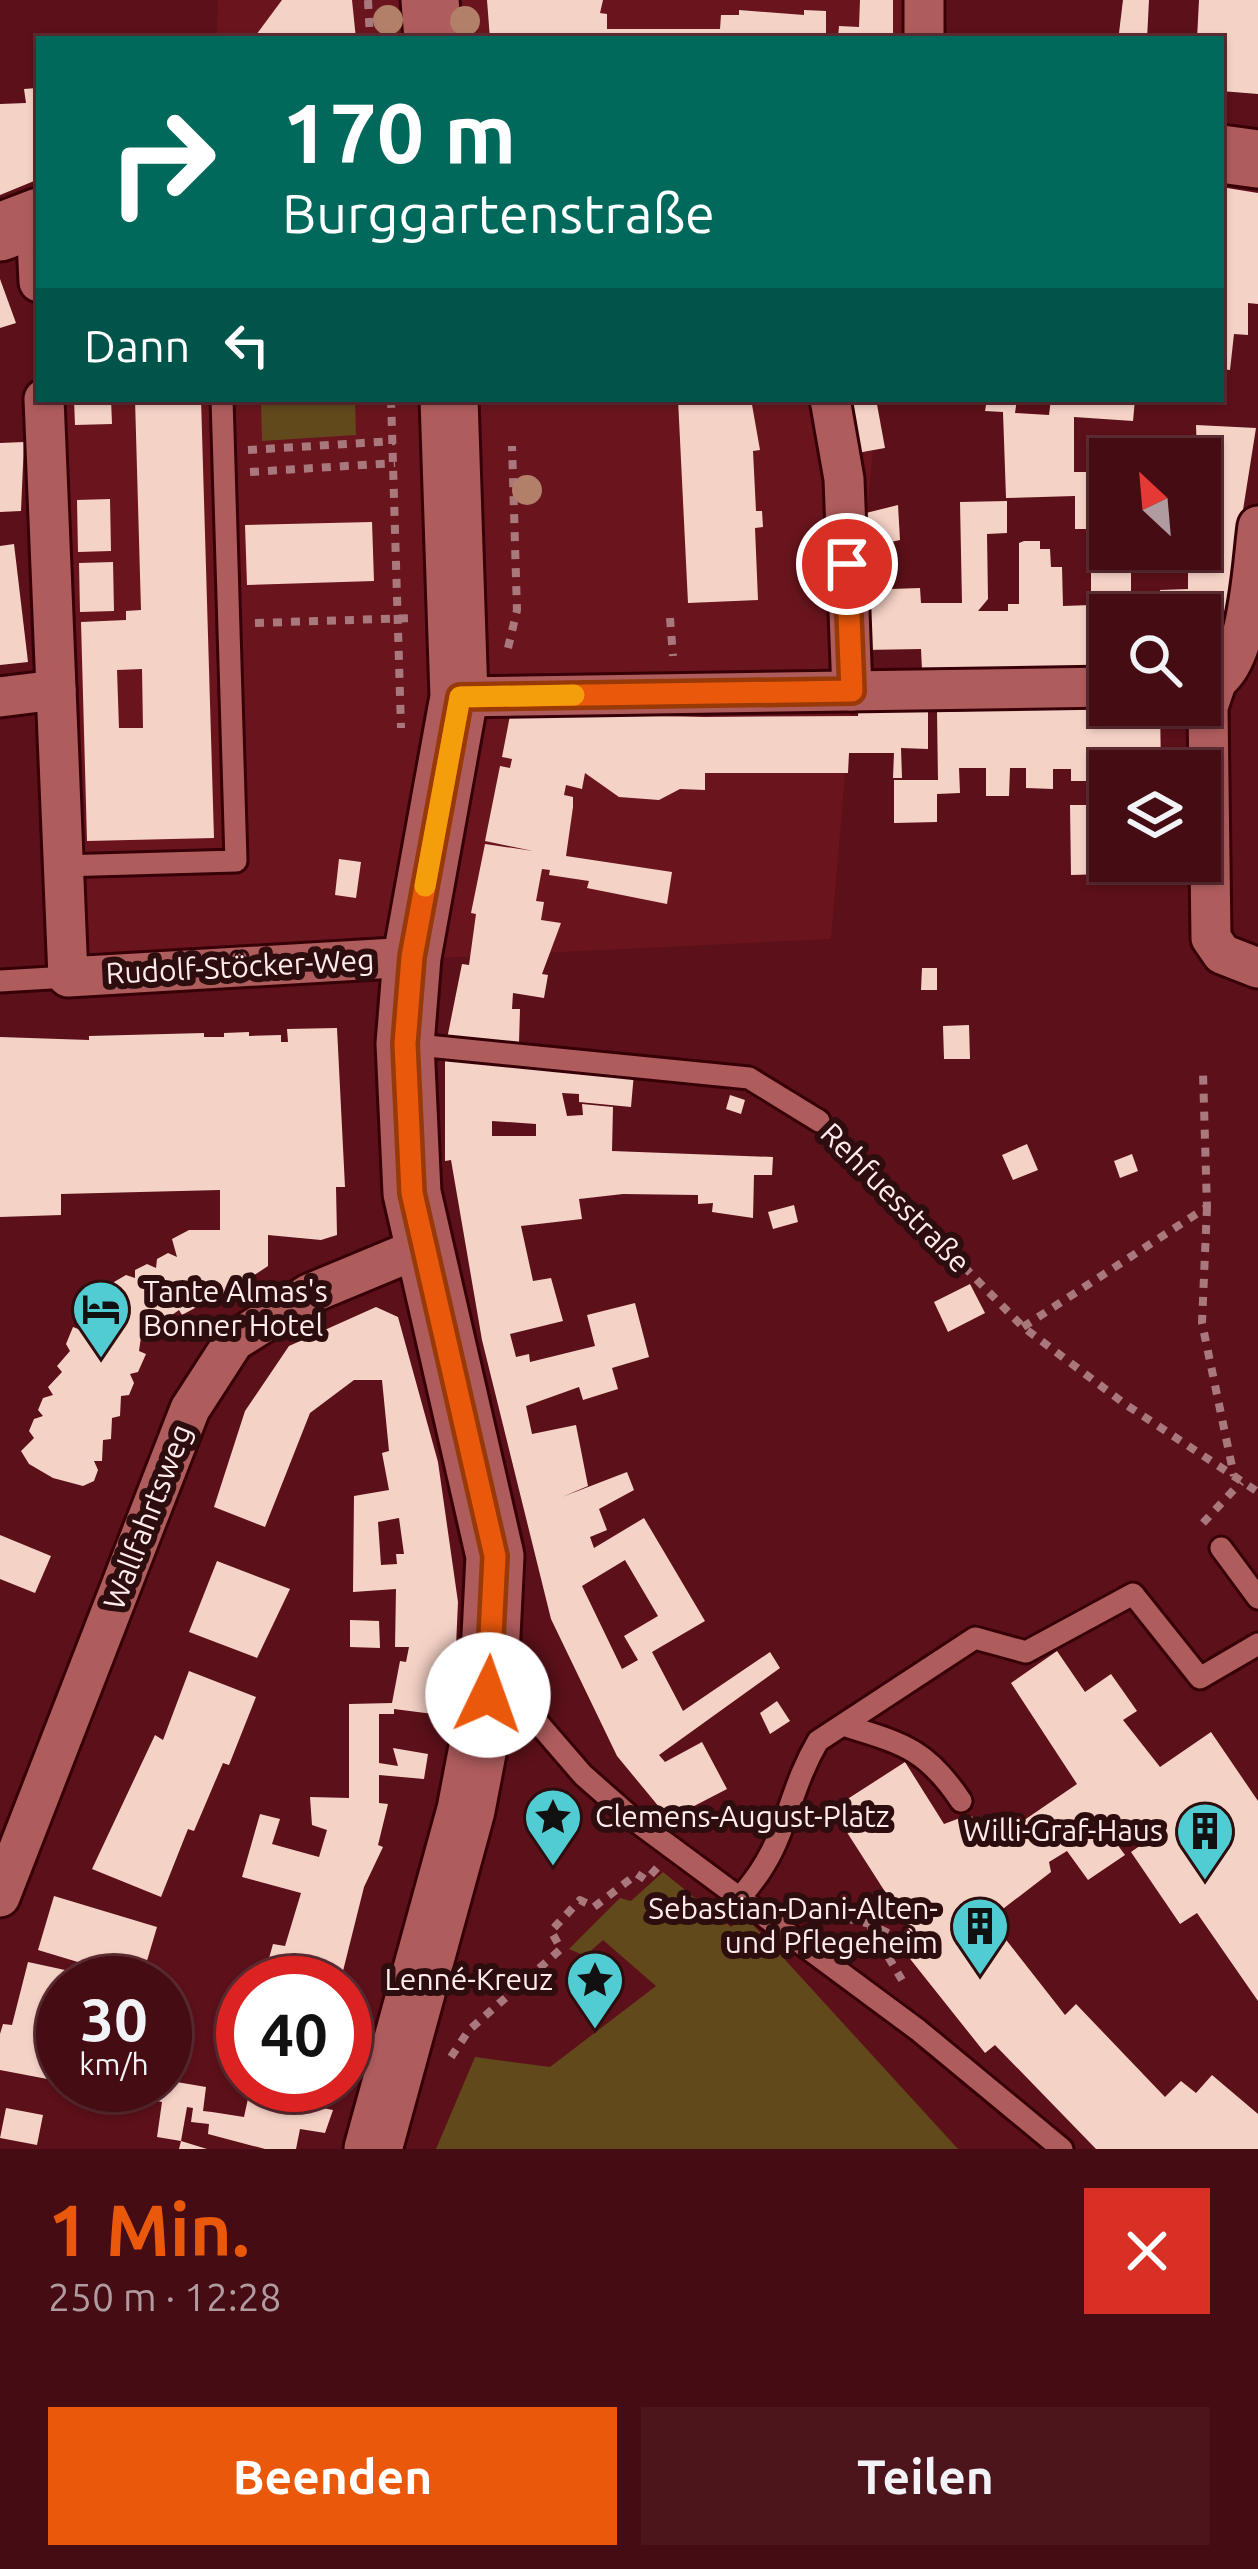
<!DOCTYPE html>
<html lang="de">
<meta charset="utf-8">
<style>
:root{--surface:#450c13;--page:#4c151c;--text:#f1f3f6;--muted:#b09ba0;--line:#5d2c33;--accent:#ea580c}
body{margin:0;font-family:Ubuntu,sans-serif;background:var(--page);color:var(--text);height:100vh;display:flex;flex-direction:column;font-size:45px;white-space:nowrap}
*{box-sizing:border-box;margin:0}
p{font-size:39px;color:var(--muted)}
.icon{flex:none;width:66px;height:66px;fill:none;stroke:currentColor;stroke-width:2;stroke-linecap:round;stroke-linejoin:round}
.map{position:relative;height:2149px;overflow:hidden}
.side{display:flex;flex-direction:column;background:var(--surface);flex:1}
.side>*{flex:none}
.top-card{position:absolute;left:36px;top:36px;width:1188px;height:366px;border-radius:0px;box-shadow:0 3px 9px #0004,0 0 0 3px var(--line);background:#00695c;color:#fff;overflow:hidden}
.needle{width:78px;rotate:334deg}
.controls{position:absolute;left:1089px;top:438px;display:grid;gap:24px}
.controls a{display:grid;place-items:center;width:132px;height:132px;border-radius:0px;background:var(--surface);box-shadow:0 3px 9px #0004,0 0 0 3px var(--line);font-size:60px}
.speed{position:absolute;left:36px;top:1956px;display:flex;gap:24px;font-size:60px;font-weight:700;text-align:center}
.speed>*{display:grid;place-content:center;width:156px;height:156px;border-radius:50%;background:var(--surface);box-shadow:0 3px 9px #0004,0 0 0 3px var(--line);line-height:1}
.speed small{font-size:30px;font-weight:400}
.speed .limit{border:18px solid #d22;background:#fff;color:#111}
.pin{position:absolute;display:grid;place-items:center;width:102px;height:102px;color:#fff;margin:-51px;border:6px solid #fff;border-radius:50%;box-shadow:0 3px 12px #0007}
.me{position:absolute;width:132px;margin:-66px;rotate:3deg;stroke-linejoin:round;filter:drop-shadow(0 0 9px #0008)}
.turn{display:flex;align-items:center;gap:42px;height:252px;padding:0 48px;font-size:54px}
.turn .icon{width:156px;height:156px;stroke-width:2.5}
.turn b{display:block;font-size:84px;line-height:102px}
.then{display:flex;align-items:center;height:114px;padding:0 48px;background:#0003;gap:24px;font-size:45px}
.round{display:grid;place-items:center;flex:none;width:126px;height:126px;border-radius:0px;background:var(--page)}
.headline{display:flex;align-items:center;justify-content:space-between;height:204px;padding:0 48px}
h1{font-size:72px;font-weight:600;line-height:90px;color:var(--accent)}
.button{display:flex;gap:24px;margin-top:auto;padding:24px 48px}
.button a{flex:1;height:138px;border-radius:0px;background:var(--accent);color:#fff;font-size:48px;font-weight:600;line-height:138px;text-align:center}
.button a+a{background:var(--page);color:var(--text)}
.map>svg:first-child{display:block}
</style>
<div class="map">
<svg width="1258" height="2149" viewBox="0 0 1258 2149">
<rect width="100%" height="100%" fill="#5c1019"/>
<g fill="#6a151e">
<path d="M 218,0 L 911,0 L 907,39 L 217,39 Z"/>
<path d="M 54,399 L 877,399 L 831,939 L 66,976 Z"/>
</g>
<g fill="#61491c">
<path d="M 261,399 L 355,399 L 356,435 L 262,441 Z"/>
<path d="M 663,1872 L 731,1927 L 745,1916 L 958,2149 L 436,2149 L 475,2057 L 550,2067 L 656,1986 L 603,1940 L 585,1956 L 569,1949 L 620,1898 L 631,1901 Z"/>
</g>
<g fill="#f5d2c6" fill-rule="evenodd">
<path d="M 282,0 L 352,0 L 356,39 L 253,39 Z"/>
<path d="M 487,0 L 603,0 L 600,13 L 607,14 L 607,29 L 720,29 L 721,15 L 739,15 L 739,10 L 804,15 L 804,10 L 826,11 L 826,39 L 490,39 Z"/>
<path d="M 860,0 L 893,0 L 893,39 L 838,39 L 839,26 L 859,27 Z"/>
<path d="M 1123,0 L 1149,0 L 1147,39 L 1119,33 Z"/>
<path d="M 1199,0 L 1258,0 L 1258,94 L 1221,91 L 1221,39 L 1197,39 Z"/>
<path d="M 37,88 L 39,179 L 0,195 L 0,104 L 26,103 L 24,89 Z"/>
<path d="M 1221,187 L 1258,193 L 1258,304 L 1248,303 L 1248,335 L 1234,334 L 1230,370 L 1221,369 Z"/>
<path d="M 0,279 L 16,323 L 0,328 Z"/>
<path d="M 74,399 L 111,399 L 112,424 L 75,425 Z"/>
<path d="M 135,399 L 201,399 L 214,838 L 87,841 L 81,622 L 126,620 L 126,611 L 141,610 ZM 142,669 L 143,728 L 119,728 L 117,670 Z"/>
<path d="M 678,399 L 751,399 L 760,450 L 753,451 L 756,511 L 762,511 L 763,527 L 755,528 L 758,600 L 688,603 Z"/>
<path d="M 847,399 L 876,399 L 885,448 L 857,453 Z"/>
<path d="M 987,399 L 1017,399 L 1015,413 L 1049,415 L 1051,399 L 1135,399 L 1133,421 L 1074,417 L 1074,472 L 1109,472 L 1110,549 L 1131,549 L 1131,604 L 1160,603 L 1160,590 L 1188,589 L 1188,566 L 1170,564 L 1170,555 L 1198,557 L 1200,549 L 1196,425 L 1256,428 L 1227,611 L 1188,607 L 1187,615 L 1110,615 L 1110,666 L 922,670 L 921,649 L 864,650 L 862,590 L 920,588 L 921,603 L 962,603 L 960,502 L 1007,501 L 1007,533 L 987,534 L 988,599 L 978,611 L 1008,611 L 1008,604 L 1019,604 L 1019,543 L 1024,541 L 1040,541 L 1040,549 L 1050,549 L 1051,567 L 1062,567 L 1063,606 L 1091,605 L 1091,567 L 1101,567 L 1095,529 L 1075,529 L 1075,496 L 1006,498 L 1003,412 L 985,411 Z"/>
<path d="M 24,442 L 21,511 L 0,512 L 0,443 Z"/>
<path d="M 110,499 L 111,551 L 78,552 L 77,500 Z"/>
<path d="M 898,505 L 900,540 L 869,547 L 866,513 Z"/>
<path d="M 372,522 L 374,581 L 247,585 L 245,525 Z"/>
<path d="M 14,544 L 28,662 L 0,665 L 0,546 Z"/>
<path d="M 113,562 L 114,611 L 80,612 L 79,563 Z"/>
<path d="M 859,704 L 928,704 L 928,749 L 901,748 L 902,778 L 893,778 L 894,753 L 849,753 L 848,773 L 705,773 L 705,790 L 680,789 L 659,800 L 619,797 L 585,773 L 582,789 L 566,785 L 564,795 L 573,797 L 573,807 L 566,856 L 672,872 L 667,904 L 587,888 L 589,881 L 549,875 L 550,870 L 542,869 L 536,901 L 544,902 L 541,920 L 561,923 L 542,974 L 548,975 L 544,998 L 513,993 L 512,1009 L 520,1009 L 519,1043 L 447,1039 L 462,964 L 469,965 L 476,914 L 471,913 L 485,844 L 533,851 L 485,841 L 500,766 L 510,768 L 512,759 L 502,757 L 512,705 L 573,714 L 704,717 L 858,716 Z"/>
<path d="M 1160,706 L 1161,771 L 1110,771 L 1096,775 L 1097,781 L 1071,781 L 1071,769 L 1053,769 L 1053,789 L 1026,788 L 1026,768 L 1010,768 L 1009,796 L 986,796 L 986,768 L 959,768 L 960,793 L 937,794 L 937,822 L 894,823 L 894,780 L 938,780 L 937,712 Z"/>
<path d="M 1070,805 L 1098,805 L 1098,836 L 1110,836 L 1106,874 L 1071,875 Z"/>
<path d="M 339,859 L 361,862 L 356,898 L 335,895 Z"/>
<path d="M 922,968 L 937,968 L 937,990 L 921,990 Z"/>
<path d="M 969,1025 L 970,1059 L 944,1059 L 943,1026 Z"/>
<path d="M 337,1028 L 345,1187 L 336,1187 L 337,1235 L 321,1240 L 268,1235 L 268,1266 L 241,1284 L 239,1292 L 227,1291 L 226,1300 L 217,1297 L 211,1306 L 204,1303 L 182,1315 L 179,1310 L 141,1337 L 139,1351 L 146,1354 L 138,1372 L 130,1374 L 134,1383 L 129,1395 L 121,1396 L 120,1416 L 112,1418 L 111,1439 L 103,1440 L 102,1461 L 94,1461 L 98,1470 L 94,1481 L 83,1486 L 53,1478 L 29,1464 L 21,1451 L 34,1438 L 29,1431 L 34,1419 L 43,1416 L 38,1410 L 43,1398 L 53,1395 L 48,1387 L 62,1372 L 57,1366 L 70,1351 L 66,1344 L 73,1327 L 86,1332 L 95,1310 L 116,1299 L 114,1282 L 126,1275 L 135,1278 L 135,1270 L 147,1264 L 156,1268 L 157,1259 L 168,1253 L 177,1257 L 172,1239 L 189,1230 L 220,1230 L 220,1190 L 61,1194 L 61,1215 L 0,1217 L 0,1037 L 89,1040 L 89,1036 L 204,1033 L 204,1037 L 224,1037 L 224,1033 L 249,1032 L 249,1036 L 281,1035 L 281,1042 L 288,1042 L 287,1029 Z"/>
<path d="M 445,1057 L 634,1073 L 631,1107 L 579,1102 L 579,1094 L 562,1093 L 567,1116 L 583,1115 L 582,1104 L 613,1107 L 612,1151 L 773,1157 L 772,1175 L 754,1175 L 753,1218 L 712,1212 L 713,1203 L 698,1204 L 698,1195 L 623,1194 L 579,1199 L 582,1219 L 521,1226 L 533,1281 L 551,1278 L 563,1321 L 510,1334 L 516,1357 L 529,1354 L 530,1362 L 595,1346 L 587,1315 L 635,1303 L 649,1357 L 612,1368 L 618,1389 L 583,1400 L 579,1387 L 526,1406 L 532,1434 L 576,1425 L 588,1486 L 562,1497 L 627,1472 L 634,1490 L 599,1509 L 607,1530 L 590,1537 L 594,1548 L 644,1518 L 705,1621 L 652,1652 L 683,1711 L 770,1652 L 780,1668 L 659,1755 L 665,1762 L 702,1742 L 727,1789 L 669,1819 L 617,1756 L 551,1619 L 482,1340 L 451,1160 L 445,1161 ZM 492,1121 L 536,1124 L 536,1136 L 492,1136 ZM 625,1560 L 658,1616 L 624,1636 L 638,1660 L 622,1669 L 582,1586 Z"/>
<path d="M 730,1095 L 745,1100 L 741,1114 L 726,1109 Z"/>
<path d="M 1027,1144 L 1038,1170 L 1013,1180 L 1002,1155 Z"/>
<path d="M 1132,1154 L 1138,1171 L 1120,1178 L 1114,1161 Z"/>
<path d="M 794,1205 L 798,1222 L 773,1229 L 768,1212 Z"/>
<path d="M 970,1284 L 985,1313 L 948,1332 L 934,1302 Z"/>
<path d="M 376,1307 L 398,1317 L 438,1462 L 458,1602 L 456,1646 L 441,1715 L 394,1709 L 394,1714 L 379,1714 L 379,1763 L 398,1766 L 393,1748 L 428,1754 L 424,1779 L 379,1775 L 379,1803 L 388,1804 L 378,1845 L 383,1847 L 364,1887 L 340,1983 L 262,1983 L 273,1944 L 285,1946 L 301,1893 L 242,1877 L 260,1814 L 280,1819 L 272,1844 L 319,1857 L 327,1830 L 312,1825 L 310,1797 L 349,1798 L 349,1704 L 392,1703 L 400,1661 L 406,1662 L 409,1647 L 395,1647 L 396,1589 L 353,1592 L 354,1496 L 389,1490 L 382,1453 L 389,1451 L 382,1380 L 354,1380 L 310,1413 L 265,1527 L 214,1507 L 245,1411 L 289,1346 ZM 399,1518 L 404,1554 L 396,1554 L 397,1564 L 381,1565 L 378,1522 Z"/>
<path d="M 0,1535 L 51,1556 L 35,1593 L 0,1579 Z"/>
<path d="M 217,1561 L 290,1589 L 257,1658 L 189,1632 Z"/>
<path d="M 350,1620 L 379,1621 L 380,1648 L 350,1647 Z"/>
<path d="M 1057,1651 L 1085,1692 L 1111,1674 L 1137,1711 L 1123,1720 L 1160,1767 L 1211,1732 L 1258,1801 L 1258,2001 L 1197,1913 L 1180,1924 L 1131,1852 L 1141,1845 L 1130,1829 L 1114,1840 L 1125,1855 L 1088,1880 L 1067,1851 L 1049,1862 L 1051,1872 L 995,1915 L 1001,1923 L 996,1927 L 1065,2015 L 1076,2004 L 1165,2097 L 1181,2081 L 1196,2093 L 1212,2075 L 1258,2114 L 1258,2149 L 1096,2149 L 995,2045 L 985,2053 L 903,1950 L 916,1940 L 832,1809 L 905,1762 L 944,1824 L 968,1815 L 997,1827 L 1014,1816 L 1020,1823 L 1077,1784 L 1011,1683 Z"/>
<path d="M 189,1671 L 256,1697 L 229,1765 L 223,1763 L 194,1831 L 188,1829 L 161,1897 L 92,1869 L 155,1735 L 163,1740 Z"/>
<path d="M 777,1701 L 790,1721 L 770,1734 L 760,1713 Z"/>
<path d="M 54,1896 L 157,1927 L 141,1981 L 38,1950 Z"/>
<path d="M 28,1962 L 116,1981 L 63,1983 L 63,2082 L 0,2070 L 0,2034 L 3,2024 L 12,2025 Z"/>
<path d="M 165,1995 L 187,1999 L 175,2052 L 165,2050 Z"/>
<path d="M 234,2007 L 243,2009 L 243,2029 L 228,2026 Z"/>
<path d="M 165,2080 L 206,2087 L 203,2111 L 212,2112 L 244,2117 L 249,2094 L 333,2110 L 325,2133 L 300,2129 L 296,2149 L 265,2149 L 208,2134 L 209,2124 L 191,2122 L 193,2108 L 187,2107 L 181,2141 L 207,2149 L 179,2149 L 181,2141 L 157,2137 L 162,2102 L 87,2087 L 165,2085 Z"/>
<path d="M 6,2108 L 43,2115 L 37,2145 L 0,2138 Z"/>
</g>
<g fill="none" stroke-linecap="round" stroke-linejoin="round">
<defs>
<g id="lane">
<path d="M 60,866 L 236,861 L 222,399"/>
<path d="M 0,981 L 68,977"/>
<path d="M 407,1044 L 749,1078 L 819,1121"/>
<path d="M 1221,1548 L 1258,1598"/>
<path d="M 489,1695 L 526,1709 L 583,1775 L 633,1819 L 918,2030 L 1062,2149"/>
<path d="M 843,1725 C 901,1743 926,1748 961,1801"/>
<path d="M 741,1896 C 789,1843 785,1797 818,1741 L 975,1638 L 1026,1652 L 1133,1594 L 1200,1678 L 1258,1644"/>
</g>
<g id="street">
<path d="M 924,39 L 924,0"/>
<path d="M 36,218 L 39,282"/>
<path d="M 44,399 L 68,977 L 412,957"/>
<path d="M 830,399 L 844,479 L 852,691"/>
<path d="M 1200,686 C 1250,685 1252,566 1258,526"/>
<path d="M 1215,686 L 1208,707 L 1211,938 L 1222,954 L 1258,968"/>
<path d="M 0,697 L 56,690"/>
<path d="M 459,697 L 1110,687"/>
<path d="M 0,1897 L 190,1409 L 234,1341 L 309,1294 L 422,1247"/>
</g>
<g id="secondary">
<path d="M 430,0 L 433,39"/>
<path d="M 1221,154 L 1258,159"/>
<path d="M 0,232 L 39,217"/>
<path d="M 373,2149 L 466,1810 L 488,1695 L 495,1556 L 412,1193 L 405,1044 L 412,957 L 459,697 L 449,399"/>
</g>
</defs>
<use href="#lane" stroke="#370007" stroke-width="27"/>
<use href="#street" stroke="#370007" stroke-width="45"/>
<use href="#secondary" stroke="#370007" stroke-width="63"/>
<g stroke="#a9787c" stroke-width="8" stroke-dasharray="9 9" stroke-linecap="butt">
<path d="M 368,0 L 370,39"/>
<path d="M 391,399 L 401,728"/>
<path d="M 248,450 L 395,441"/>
<path d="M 250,472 L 395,463"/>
<path d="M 670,618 L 673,656"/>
<path d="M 255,623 L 414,618"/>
<path d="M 508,648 L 517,610 L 512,446"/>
<path d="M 838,1138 L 1023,1327 L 1125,1404 L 1258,1492"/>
<path d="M 1207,1207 L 1202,1323 L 1234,1476"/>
<path d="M 1023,1327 L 1207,1207 L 1203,1073"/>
<path d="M 1203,1523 L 1241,1482"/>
<path d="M 811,1910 L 870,1924 L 912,1945"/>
<path d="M 870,1926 L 902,1980"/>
<path d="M 451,2057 L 469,2030 L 561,1949 L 551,1931 L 580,1900 L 594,1907 L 637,1874 L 646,1880 L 657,1868"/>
</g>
<use href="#lane" stroke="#af5c5d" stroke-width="21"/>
<use href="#street" stroke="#af5c5d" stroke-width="39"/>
<use href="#secondary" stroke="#af5c5d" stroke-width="57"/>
</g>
<g fill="#b28069">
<circle cx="388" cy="20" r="15"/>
<circle cx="465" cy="21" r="15"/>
<circle cx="527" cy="490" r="15"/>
</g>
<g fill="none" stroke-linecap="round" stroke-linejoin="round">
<defs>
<path id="route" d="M 488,1695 L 495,1556 L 412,1193 L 405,1044 L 412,957 L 460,697 L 852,691 L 847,564"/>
</defs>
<use href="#route" stroke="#983908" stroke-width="30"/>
<use href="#route" stroke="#ea580c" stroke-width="21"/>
<path stroke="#f59e0b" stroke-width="21" d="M 425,886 L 460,697 L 574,695"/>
</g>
<defs>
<symbol id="hotel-pin" viewBox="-11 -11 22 30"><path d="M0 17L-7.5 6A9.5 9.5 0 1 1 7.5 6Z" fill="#51ccd3" stroke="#2e0d0e"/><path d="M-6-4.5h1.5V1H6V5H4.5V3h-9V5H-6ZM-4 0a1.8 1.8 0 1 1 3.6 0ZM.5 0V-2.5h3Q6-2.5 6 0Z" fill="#111"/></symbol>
<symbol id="sight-pin" viewBox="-11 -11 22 30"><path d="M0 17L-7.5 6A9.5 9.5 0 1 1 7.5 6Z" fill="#51ccd3" stroke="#2e0d0e"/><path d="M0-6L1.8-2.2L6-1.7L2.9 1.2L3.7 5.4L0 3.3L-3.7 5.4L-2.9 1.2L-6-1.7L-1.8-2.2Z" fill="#111"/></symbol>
<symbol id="building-pin" viewBox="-11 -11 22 30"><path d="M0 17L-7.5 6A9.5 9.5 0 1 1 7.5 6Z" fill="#51ccd3" stroke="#2e0d0e"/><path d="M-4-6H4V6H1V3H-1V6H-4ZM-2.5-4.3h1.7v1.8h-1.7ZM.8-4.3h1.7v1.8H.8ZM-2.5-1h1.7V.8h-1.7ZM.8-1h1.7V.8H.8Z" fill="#111"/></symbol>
</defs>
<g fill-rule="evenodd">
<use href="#hotel-pin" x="68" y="1276" width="66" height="90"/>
<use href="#sight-pin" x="520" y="1784" width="66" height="90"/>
<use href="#building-pin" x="1172" y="1798" width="66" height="90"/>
<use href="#building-pin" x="947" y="1893" width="66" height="90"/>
<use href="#sight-pin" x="562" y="1947" width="66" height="90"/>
</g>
<g text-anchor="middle" stroke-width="12" stroke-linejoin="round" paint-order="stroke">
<g font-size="30" fill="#ffebeb" stroke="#2e0d0e">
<text transform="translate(240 967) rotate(-3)" y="10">Rudolf-Stöcker-Weg</text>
<text transform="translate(895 1198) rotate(45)" y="10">Rehfuesstraße</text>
<text transform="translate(148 1517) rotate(-69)" y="10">Wallfahrtsweg</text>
</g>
<g font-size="30" fill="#ffebeb" stroke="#2e0d0e" text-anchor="end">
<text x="143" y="1302" text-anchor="start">Tante Almas's<tspan x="143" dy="34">Bonner Hotel</tspan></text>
<text x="595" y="1827" text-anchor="start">Clemens-August-Platz</text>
<text x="1163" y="1841">Willi-Graf-Haus</text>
<text x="938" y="1919">Sebastian-Dani-Alten-<tspan x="938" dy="34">und Pflegeheim</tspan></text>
<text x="553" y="1990">Lenné-Kreuz</text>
</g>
</g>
</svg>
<div class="controls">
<a><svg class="needle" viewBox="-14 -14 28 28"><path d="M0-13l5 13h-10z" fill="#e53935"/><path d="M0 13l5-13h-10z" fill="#b09ba0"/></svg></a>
<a><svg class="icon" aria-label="search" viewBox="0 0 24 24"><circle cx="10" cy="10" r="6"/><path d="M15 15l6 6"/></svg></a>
<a><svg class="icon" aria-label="layers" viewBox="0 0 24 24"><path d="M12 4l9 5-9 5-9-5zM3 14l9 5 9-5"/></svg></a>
</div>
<div class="speed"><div>30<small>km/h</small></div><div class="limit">40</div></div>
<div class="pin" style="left:847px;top:564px;background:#d93025"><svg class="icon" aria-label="arrive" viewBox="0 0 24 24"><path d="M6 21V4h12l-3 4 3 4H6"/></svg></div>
<svg class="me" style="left:488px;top:1695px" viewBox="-20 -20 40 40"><circle r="19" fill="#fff"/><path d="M0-13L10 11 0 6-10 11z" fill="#ea580c"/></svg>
<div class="top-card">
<div class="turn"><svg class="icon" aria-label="right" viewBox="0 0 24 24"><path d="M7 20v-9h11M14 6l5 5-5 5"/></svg><div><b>170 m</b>Burggartenstraße</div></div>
<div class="then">Dann<svg class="icon" aria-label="left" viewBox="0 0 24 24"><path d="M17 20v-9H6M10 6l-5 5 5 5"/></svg></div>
</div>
</div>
<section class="side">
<div class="headline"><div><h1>1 Min.</h1><p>250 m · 12:28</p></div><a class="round" style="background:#d93025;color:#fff"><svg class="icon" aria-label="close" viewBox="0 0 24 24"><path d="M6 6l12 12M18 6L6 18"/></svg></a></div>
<div class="button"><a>Beenden</a><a>Teilen</a></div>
</section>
